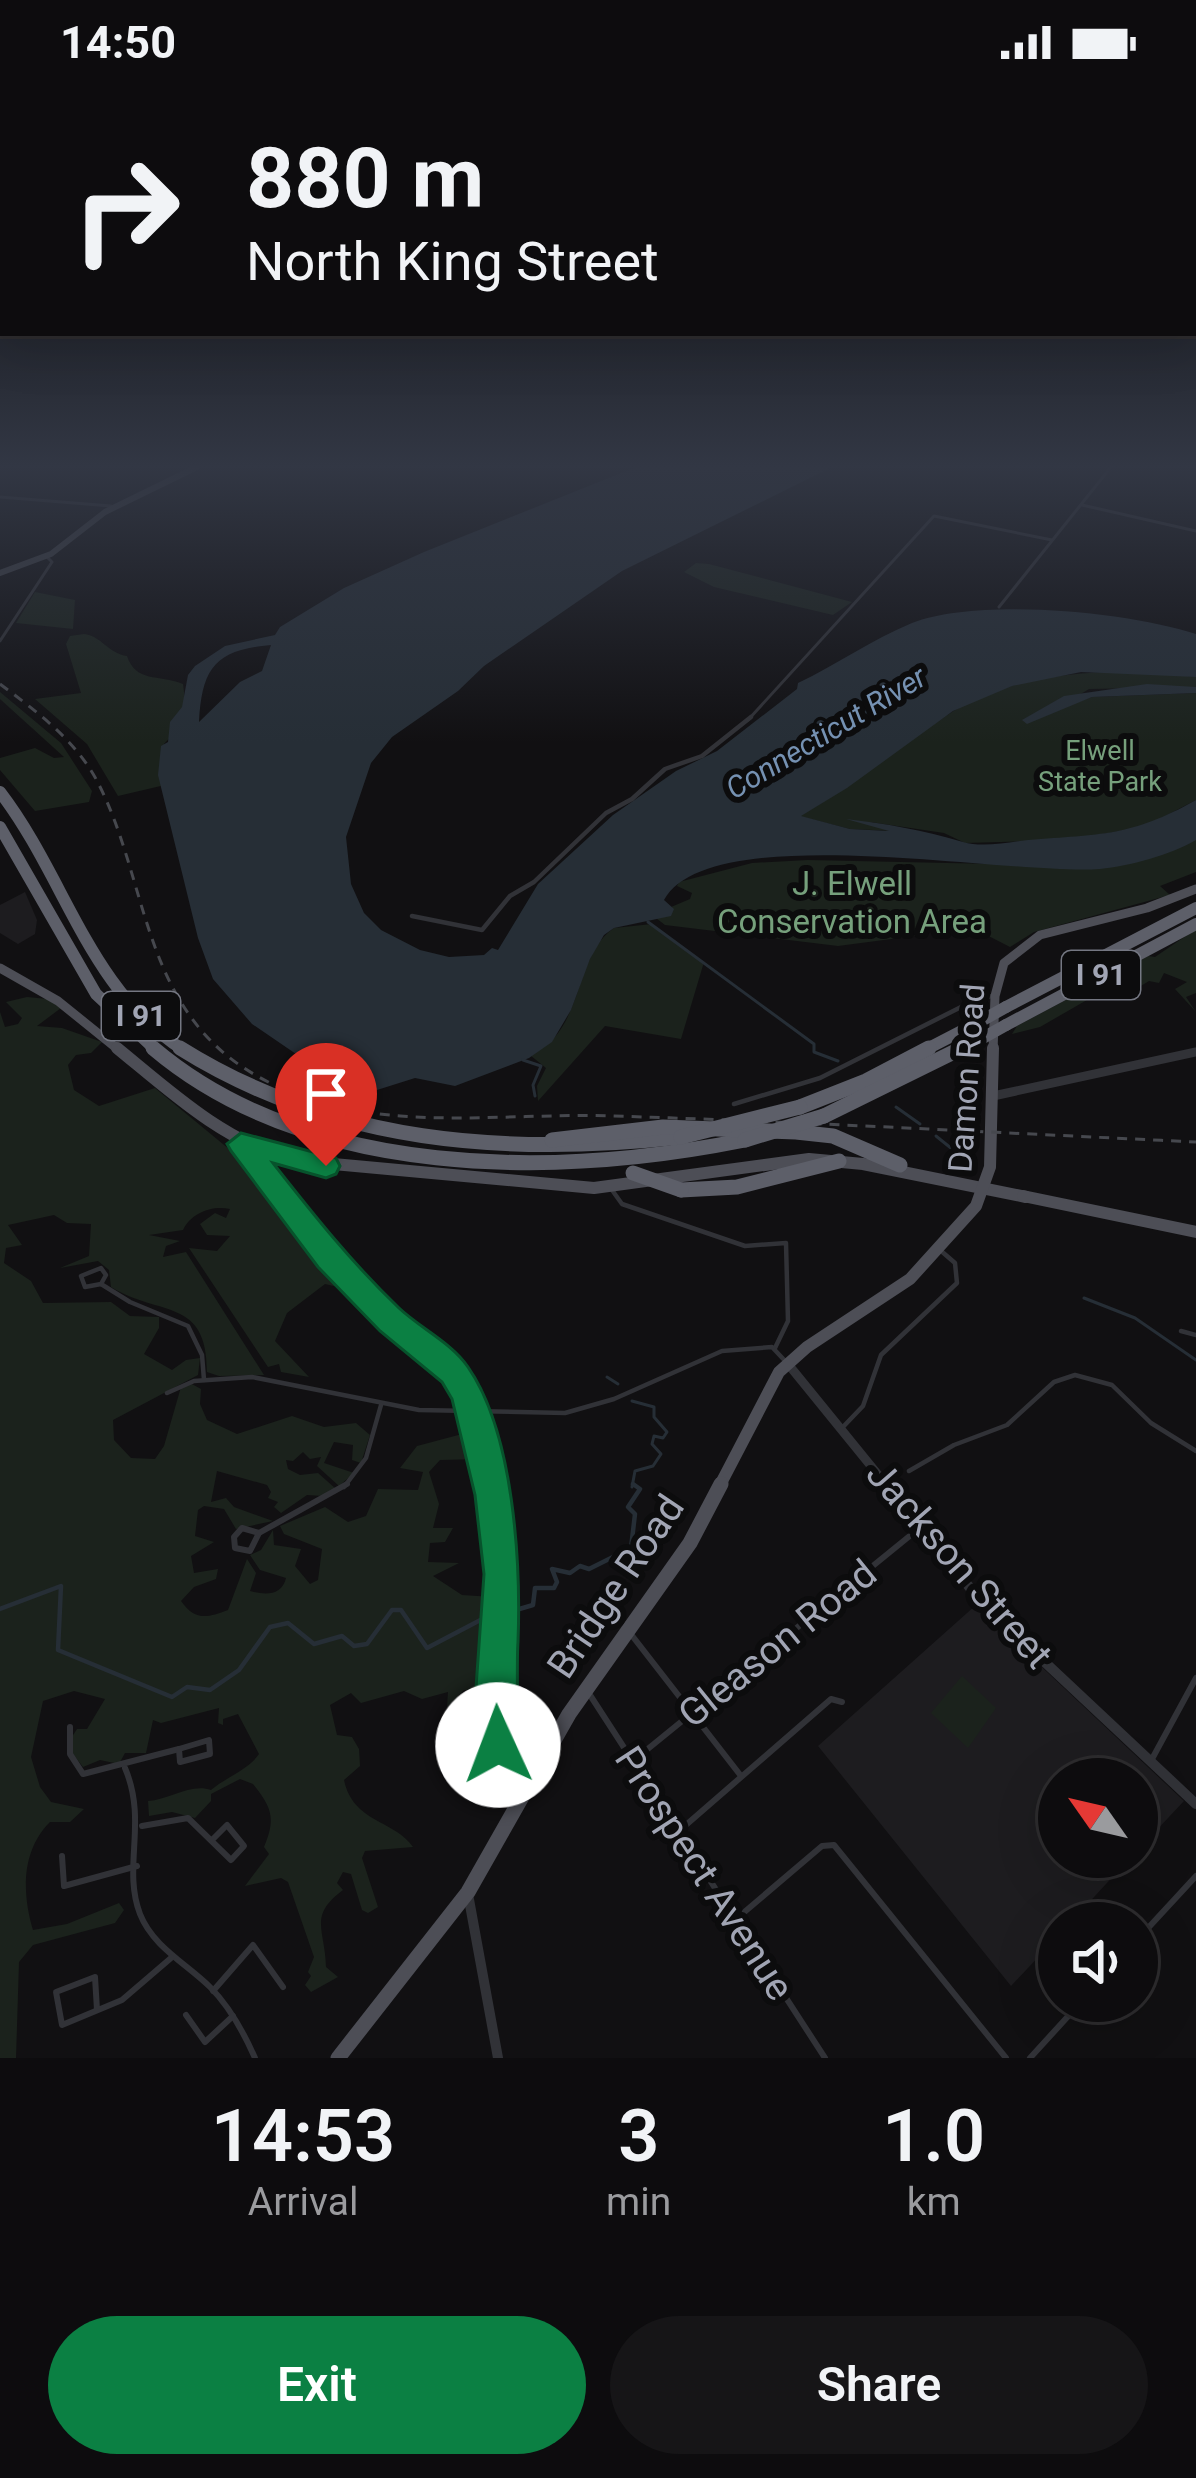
<!DOCTYPE html>
<style>
:root{--surface:#0d0c0e;--page:#161517;--text:#f1f3f6;--muted:#9a9b9e;--line:#2d2c2e;--accent:#0b8043}
body{margin:0;font-family:Roboto,sans-serif;background:var(--page);color:var(--text);height:100vh;display:flex;flex-direction:column;font-size:45px;white-space:nowrap}
*{box-sizing:border-box;margin:0}
p{font-size:39px;color:var(--muted)}
.icon{flex:none;width:66px;height:66px;fill:none;stroke:currentColor;stroke-width:2;stroke-linecap:round;stroke-linejoin:round}
.map{position:relative;height:1974px;overflow:hidden}
.panel{display:flex;flex-direction:column;background:var(--surface);flex:1}
.panel>*{flex:none}
.top-card{position:absolute;left:0px;top:0px;width:1197px;height:252px;box-shadow:0 12px 48px #0002,0 0 0 3px var(--line);background:#0d0c0e;color:var(--text);overflow:hidden}
.needle{width:78px;rotate:304deg}
.controls{position:absolute;left:1038px;top:1674px;display:grid;gap:24px}
.controls a{display:grid;place-items:center;width:120px;height:120px;border-radius:50%;background:var(--surface);box-shadow:0 12px 48px #0002,0 0 0 3px var(--line);font-size:60px}
.pin{position:absolute;display:grid;place-items:center;width:102px;height:102px;color:#fff;margin:-123px -51px;border-radius:50% 50% 50% 0;rotate:-45deg;box-shadow:0 0 12px #0007}
.pin .icon{rotate:45deg}
.me{position:absolute;width:132px;margin:-66px;rotate:358deg;stroke-linejoin:round;filter:drop-shadow(0 0 9px #0008)}
.turn{display:flex;align-items:center;gap:42px;height:252px;padding:0 48px;font-size:54px}
.turn .icon{width:156px;height:156px;stroke-width:2.5}
.turn b{display:block;font-size:84px;line-height:102px}
.eta{display:flex;justify-content:space-evenly;align-items:center;height:204px;text-align:center}
.eta b{font-size:72px;font-weight:600;line-height:84px}
.button{display:flex;gap:24px;margin-top:auto;padding:24px 48px}
.button a{flex:1;height:138px;border-radius:72px;background:var(--accent);color:#fff;font-size:48px;font-weight:600;line-height:138px;text-align:center}
.button a+a{background:var(--page);color:var(--text)}
.status{display:flex;justify-content:space-between;align-items:center;height:84px;padding:0 60px;background:var(--surface);direction:ltr}
.status svg{height:33px;fill:currentColor}
.map>svg:first-child{display:block}
</style>
<div class="status"><b>14:50</b><svg viewBox="0 0 49 12"><path d="M0 12V9h3v3zM5 12V6h3v6zM10 12V3h3v9zM15 12V0h3v12zM26 1h20v11H26zM47 4h2v5h-2z"/></svg></div>
<div class="map">
<svg width="1196" height="1974" viewBox="0 0 1196 1974">
<rect width="100%" height="100%" fill="#111012"/>
<g fill="#1d1c1f">
<path d="M 25,808 L 37,836 L 35,850 L 18,860 L 0,849 L 0,821 Z"/>
<path d="M 976,1521 L 1184,1717 L 1137,1767 L 1137,1695 L 1059,1695 L 1059,1773 L 1131,1773 L 1070,1839 L 1059,1839 L 1059,1851 L 1011,1902 L 818,1662 Z"/>
</g>
<g fill="#1b221c">
<path d="M 696,479 L 709,480 L 852,518 L 833,531 L 714,503 L 684,488 Z"/>
<path d="M 35,508 L 75,516 L 73,545 L 16,539 Z"/>
<path d="M 84,550 C 100,551 109,570 127,572 C 136,599 158,590 183,600 C 187,623 182,642 164,660 L 165,701 L 118,712 L 87,660 L 35,615 L 81,609 L 66,560 L 70,552 Z"/>
<path d="M 1138,587 L 1196,593 L 1196,603 L 1089,605 L 1053,627 L 1092,613 L 1196,609 L 1196,716 L 1144,743 L 1068,756 L 965,759 L 944,749 L 870,738 L 895,747 L 850,745 L 799,732 C 854,703 899,661 952,628 C 1008,593 1074,588 1138,587 Z"/>
<path d="M 0,608 L 61,659 L 92,707 L 89,718 L 35,727 L 0,686 L 0,674 L 35,664 L 54,674 L 64,673 L 0,615 Z"/>
<path d="M 1196,750 L 1196,788 L 1160,802 L 1170,811 L 1034,848 L 1010,863 L 971,843 L 917,844 L 922,851 L 838,862 L 665,841 L 652,831 L 690,815 L 692,809 L 677,802 L 679,798 L 752,779 L 808,776 L 1091,782 L 1146,773 Z"/>
<path d="M 652,840 L 704,878 L 681,955 L 605,942 L 538,1017 L 537,1002 L 546,984 L 530,971 C 537,966 548,961 554,954 C 582,923 580,867 614,844 Z"/>
<path d="M 1196,845 L 1196,909 L 1186,913 L 1196,928 L 1175,905 L 1187,898 L 1164,889 L 1159,899 L 1149,897 L 1131,908 L 1113,901 L 1040,943 L 1012,950 L 1017,942 L 1148,872 L 1155,873 Z"/>
<path d="M 27,913 L 48,915 L 61,924 L 37,942 L 62,944 L 102,958 L 91,969 L 76,971 L 68,981 L 74,1006 L 99,1022 L 155,1004 L 235,1070 L 242,1071 L 351,1206 L 325,1200 L 287,1229 L 275,1257 L 309,1293 L 281,1288 L 279,1280 L 268,1283 L 189,1164 L 217,1167 L 230,1152 L 207,1151 L 200,1140 L 215,1129 L 226,1134 L 230,1125 C 212,1121 191,1129 183,1146 L 149,1151 L 180,1157 L 166,1162 L 163,1173 L 186,1168 L 264,1291 L 219,1292 L 207,1288 C 207,1213 160,1233 111,1203 L 109,1186 L 98,1177 L 60,1184 L 89,1172 L 91,1140 L 67,1139 L 54,1131 L 8,1141 L 22,1161 L 6,1164 L 4,1179 L 31,1197 L 43,1219 L 111,1218 L 130,1232 L 159,1233 L 159,1244 L 144,1270 L 172,1286 L 186,1276 L 200,1274 L 198,1291 L 113,1336 L 114,1356 L 131,1374 L 155,1375 L 164,1362 L 181,1303 L 190,1299 L 201,1305 L 200,1320 L 207,1336 L 237,1350 L 292,1332 L 324,1343 L 356,1339 L 370,1351 L 361,1379 L 352,1376 L 353,1361 L 334,1358 L 324,1379 L 354,1389 L 339,1402 L 317,1382 L 321,1373 L 310,1375 L 303,1368 L 293,1377 L 286,1376 L 288,1385 L 300,1391 L 318,1389 L 336,1405 L 323,1412 L 307,1411 L 281,1429 L 274,1423 L 278,1418 L 268,1414 L 271,1408 L 267,1401 L 217,1387 L 211,1418 L 226,1414 L 234,1423 L 273,1437 L 236,1445 L 224,1425 L 204,1422 L 198,1426 L 195,1452 L 214,1458 L 191,1472 L 194,1489 L 218,1485 L 216,1495 L 194,1503 L 181,1517 C 195,1537 207,1534 228,1526 L 247,1475 L 256,1489 L 250,1507 C 265,1511 282,1512 286,1494 L 260,1486 L 250,1471 L 261,1466 L 273,1446 L 274,1461 L 301,1465 L 295,1482 L 310,1500 L 318,1496 L 322,1465 L 284,1450 L 280,1442 L 325,1423 L 348,1438 L 366,1432 L 378,1405 L 418,1406 L 423,1388 L 400,1384 L 417,1362 L 466,1349 L 475,1350 L 480,1375 L 440,1376 L 429,1388 L 439,1420 L 433,1444 L 453,1444 L 445,1458 L 430,1459 L 428,1478 L 459,1479 L 433,1492 L 462,1511 L 493,1513 C 495,1536 495,1573 481,1590 L 479,1607 L 464,1606 L 447,1623 L 448,1608 L 422,1615 L 404,1607 L 361,1619 L 351,1609 L 330,1621 L 337,1651 L 352,1653 L 359,1665 L 360,1682 L 344,1696 C 353,1739 395,1736 413,1763 L 365,1767 L 362,1774 L 378,1823 L 368,1829 L 362,1826 L 351,1790 L 343,1788 L 337,1799 L 343,1806 C 308,1832 325,1845 326,1883 L 338,1893 L 311,1908 L 305,1901 L 311,1892 L 308,1888 L 314,1873 L 288,1798 L 281,1794 L 245,1802 L 269,1770 L 264,1763 C 276,1734 272,1724 253,1700 L 240,1695 L 211,1710 L 211,1717 L 195,1734 L 172,1728 L 149,1732 L 148,1717 C 169,1716 191,1699 211,1706 C 225,1694 249,1685 259,1670 L 238,1630 L 223,1635 L 223,1641 L 218,1639 L 219,1624 L 161,1639 L 153,1636 L 146,1669 L 125,1669 L 119,1680 L 100,1676 L 83,1683 L 73,1670 L 70,1656 L 77,1645 L 87,1645 L 105,1615 L 74,1607 L 43,1617 L 31,1673 L 40,1703 L 51,1718 L 84,1725 L 70,1738 L 50,1738 C 21,1767 22,1809 33,1846 L 67,1840 L 119,1819 L 124,1826 L 115,1839 L 33,1861 L 19,1878 L 16,1974 L 0,1974 L 0,928 L 5,943 L 18,940 L 22,934 L 6,918 Z"/>
<path d="M 962,1592 L 996,1624 L 968,1664 L 931,1629 Z"/>
</g>
<g fill="#262e36" fill-rule="evenodd">
<path d="M 636,383 L 832,383 L 622,487 L 484,582 L 458,607 L 392,653 L 371,679 L 346,753 L 351,800 L 364,829 L 381,846 L 420,866 L 449,873 L 484,871 L 492,864 L 498,866 L 538,800 L 613,731 L 676,687 L 717,667 L 797,605 L 798,599 C 836,581 873,555 912,539 C 980,513 1128,528 1196,550 L 1196,593 L 1081,588 L 1012,602 L 953,627 L 847,704 L 801,732 L 850,745 L 889,747 L 846,735 C 889,740 922,746 963,758 C 983,764 1008,758 1028,756 C 1101,750 1130,753 1196,716 L 1196,756 C 1170,771 1130,782 1100,785 C 1009,792 710,733 664,816 L 674,825 L 671,832 L 614,844 L 604,851 L 590,875 L 571,926 L 552,958 L 529,974 L 455,1002 L 415,994 L 377,1006 L 358,993 L 358,986 L 296,970 L 252,940 L 213,895 L 198,854 L 158,691 L 161,662 L 168,658 L 170,638 L 182,623 L 188,591 L 195,582 L 225,562 L 275,551 L 280,543 L 344,504 L 424,468 ZM 271,561 L 262,587 L 240,598 L 199,638 C 202,584 215,566 271,561 Z"/>
<path d="M 1147,600 L 1196,603 L 1196,609 L 1092,613 L 1027,640 L 1022,636 L 1064,612 Z"/>
</g>
<g fill="none" stroke-linecap="round" stroke-linejoin="round">
<g stroke="#262e36" stroke-width="3">
<path d="M 648,838 L 814,960 L 814,968 L 838,977"/>
<path d="M 523,976 L 541,982 L 533,1001 L 535,1012"/>
<path d="M 896,1023 L 920,1040"/>
<path d="M 936,1052 L 962,1073"/>
<path d="M 1084,1214 L 1135,1234 L 1196,1276"/>
<path d="M 607,1293 L 618,1300"/>
<path d="M 632,1317 L 654,1323 L 654,1333 L 667,1348 L 663,1354 L 654,1352 L 652,1360 L 661,1370 L 653,1382 L 635,1387 L 632,1403"/>
</g>
<g stroke="#262e36" stroke-width="4.5">
<path d="M 0,1525 L 61,1502 L 58,1566 L 172,1613 L 187,1603 L 210,1606 L 239,1586 L 270,1543 L 288,1539 L 314,1560 L 342,1552 L 354,1562 L 367,1560 L 392,1526 L 401,1526 L 427,1564 L 490,1531"/>
<path d="M 516,1526 L 533,1521 L 535,1504 L 554,1504 L 557,1498 L 552,1485 L 570,1489 L 580,1482 L 589,1485 L 631,1464 L 635,1430 L 628,1423 L 640,1405 L 633,1400"/>
</g>
<g stroke="#313237" stroke-width="3">
<path d="M 0,413 L 111,422"/>
<path d="M 1082,421 L 1196,447"/>
<path d="M 999,523 L 1111,383"/>
<path d="M 0,557 L 52,478 L 47,473"/>
<path d="M 748,636 L 934,432 L 1052,456"/>
</g>
<g stroke="#313237" stroke-width="4.5">
<path d="M 412,832 L 482,846 L 510,812 L 534,798 L 606,729 L 632,715 L 665,685 L 702,672 L 751,633"/>
<path d="M 734,1020 L 820,994 L 979,914 L 993,912"/>
<path d="M 612,1106 L 622,1120 L 745,1162 L 786,1159 L 788,1237 L 775,1264"/>
<path d="M 101,1184 L 106,1191 L 101,1200 L 85,1203 L 81,1192 Z"/>
<path d="M 101,1200 L 130,1218 L 188,1242 L 202,1271 L 204,1296"/>
<path d="M 1181,1247 L 1196,1251"/>
<path d="M 167,1309 L 194,1297 L 252,1293 L 419,1326 L 565,1329 L 614,1315 L 722,1267 L 772,1263 L 787,1279"/>
<path d="M 842,1344 L 863,1322 L 881,1271 L 957,1199 L 955,1179 L 940,1166"/>
<path d="M 909,1387 L 954,1361 L 1007,1341 L 1054,1298 L 1075,1291 L 1112,1301 L 1151,1339 L 1196,1367"/>
<path d="M 344,1403 L 366,1374 L 381,1321"/>
</g>
<g stroke="#313237" stroke-width="6">
<path d="M 242,1444 L 259,1449 L 250,1467 L 235,1464 L 234,1453 Z"/>
<path d="M 259,1449 L 347,1400"/>
<path d="M 630,1549 L 741,1692"/>
<path d="M 590,1611 L 825,1974"/>
<path d="M 70,1643 L 70,1670 L 83,1690 L 179,1665"/>
<path d="M 209,1656 L 210,1670 L 180,1678 L 179,1665 Z"/>
<path d="M 1152,1675 L 1196,1594"/>
<path d="M 633,1677 L 917,1446"/>
<path d="M 125,1684 C 148,1738 122,1783 140,1830 C 153,1863 187,1880 210,1903 C 230,1923 244,1949 255,1974"/>
<path d="M 142,1742 L 188,1734 L 231,1776 L 244,1762 L 227,1741 L 213,1755"/>
<path d="M 679,1747 L 831,1615 L 842,1618"/>
<path d="M 62,1772 L 64,1802 L 137,1782"/>
<path d="M 735,1836 L 822,1762 L 834,1761 L 1006,1974"/>
<path d="M 1137,1856 L 1196,1792"/>
<path d="M 213,1907 L 253,1861 L 283,1903"/>
<path d="M 97,1926 L 95,1893 L 56,1908 L 62,1941 L 122,1916 L 171,1874"/>
<path d="M 186,1931 L 205,1958 L 233,1932"/>
<path d="M 1030,1974 L 1082,1917"/>
</g>
<g stroke="#313237" stroke-width="9">
<path d="M 993,1012 L 1196,968"/>
<path d="M 241,1059 L 329,1174 L 391,1237 L 453,1287 L 468,1311 L 491,1403"/>
<path d="M 788,1280 L 888,1403"/>
</g>
<g stroke="#313237" stroke-width="10">
<path d="M 490,1400 L 502,1490 L 495,1650 L 506,1674 L 531,1694"/>
<path d="M 885,1400 L 984,1521 L 1196,1720"/>
<path d="M 468,1810 L 498,1974"/>
</g>
<path stroke="#3f4147" stroke-width="6" d="M 0,489 L 51,470 L 105,428 L 197,383"/>
<g stroke="#4d4e56" stroke-width="9">
<path d="M 0,884 L 58,917 L 120,967"/>
<path d="M 993,967 L 995,912 L 1004,879 L 1040,851 L 1147,824 L 1196,805"/>
</g>
<g stroke="#4d4e56" stroke-width="12">
<path d="M 117,964 C 172,1009 221,1055 290,1076 L 594,1104 L 809,1075 L 863,1080 L 1026,1113"/>
<path d="M 1023,1112 L 1196,1148"/>
<path d="M 719,1403 L 779,1288 L 807,1263 L 910,1195 L 976,1122 L 990,1083 L 993,964"/>
</g>
<path stroke="#4d4e56" stroke-width="15" d="M 338,1974 L 468,1808 L 569,1630 L 690,1459 L 721,1400"/>
<g stroke="#5d5f69" stroke-width="12">
<path d="M 0,708 C 66,794 89,907 185,967"/>
<path d="M 0,743 L 96,910 L 157,967"/>
<path d="M 1006,923 L 1196,824"/>
<path d="M 1006,941 L 1196,840"/>
<path d="M 923,967 L 981,937"/>
<path d="M 956,967 L 981,955"/>
</g>
<g stroke="#5d5f69" stroke-width="15">
<path d="M 153,964 C 309,1096 556,1094 745,1056"/>
<path d="M 180,964 C 333,1060 506,1072 681,1053"/>
<path d="M 800,1023 L 866,997 L 929,964"/>
<path d="M 824,1032 L 962,964"/>
<path d="M 552,1056 L 663,1043 L 796,1048 L 833,1052 L 900,1081"/>
<path d="M 681,1106 L 737,1103 L 839,1077"/>
</g>
<path stroke="#46484e" stroke-width="3" stroke-dasharray="10 8" stroke-linecap="butt" d="M 0,600 C 36,627 74,655 96,695 C 142,781 141,888 213,959 C 251,997 307,1018 359,1027 C 443,1041 529,1029 614,1032 C 808,1038 1002,1049 1196,1058"/>
<g stroke="#5d5f69" stroke-width="12">
<path d="M 981,937 L 1006,923"/>
<path d="M 981,955 L 1006,941"/>
</g>
<g stroke="#5d5f69" stroke-width="15">
<path d="M 681,1053 L 800,1023"/>
<path d="M 745,1056 L 824,1032"/>
<path d="M 633,1089 L 681,1106"/>
</g>
</g>
<linearGradient id="sky" x2="0" y2="1"><stop stop-color="#09090a"/><stop offset="0.58" stop-color="#323744"/><stop offset="1" stop-color="#323744" stop-opacity="0"/></linearGradient>
<rect width="1196" height="659" fill="url(#sky)"/>
<path fill="#0b8043" stroke="#07532c" stroke-width="3" d="M 241,1049 L 336,1074 L 340,1082 L 336,1090 L 326,1094 L 273,1079 C 313,1130 352,1179 399,1224 C 420,1244 452,1259 468,1283 C 514,1349 521,1480 518,1558 C 516,1584 520,1657 513,1675 L 498,1681 L 484,1675 L 474,1632 L 484,1490 L 475,1411 L 452,1315 L 442,1298 L 380,1247 L 318,1183 L 231,1067 L 227,1060 Z"/>
<g text-anchor="middle" stroke-width="12" stroke-linejoin="round" paint-order="stroke">
<g font-size="27" fill="#76a07c" stroke="#0c0c0d">
<text x="1100" y="676">Elwell<tspan x="1100" dy="31">State Park</tspan></text>
</g>
<g font-size="30" font-style="italic" fill="#7591b2" stroke="#0c0c0d">
<text transform="translate(826 649) rotate(-31)" y="10">Connecticut River</text>
</g>
<g fill="#0c0c0d" stroke="#747782" stroke-width="3">
<rect x="1062" y="867" width="78" height="48" rx="9"/>
<rect x="102" y="908" width="78" height="48" rx="9"/>
</g>
<g font-size="30" font-weight="bold" fill="#a1a5b4">
<text x="1101" y="901">I 91</text>
<text x="141" y="942">I 91</text>
</g>
<g font-size="33" fill="#76a07c" stroke="#0c0c0d">
<text x="852" y="811">J. Elwell<tspan x="852" dy="38">Conservation Area</tspan></text>
</g>
<g font-size="33" fill="#a1a5b4" stroke="#0c0c0d">
<text transform="translate(966 994) rotate(-86)" y="12">Damon Road</text>
</g>
<g font-size="39" fill="#a1a5b4" stroke="#0c0c0d">
<text transform="translate(960 1480) rotate(49)" y="14">Jackson Street</text>
<text transform="translate(615 1502) rotate(-56)" y="14">Bridge Road</text>
<text transform="translate(777 1559) rotate(-39)" y="14">Gleason Road</text>
<text transform="translate(705 1789) rotate(57)" y="14">Prospect Avenue</text>
</g>
</g>
</svg>
<div class="controls">
<a><svg class="needle" viewBox="-14 -14 28 28"><path d="M0-13l5 13h-10z" fill="#e53935"/><path d="M0 13l5-13h-10z" fill="#9a9b9e"/></svg></a>
<a><svg class="icon" aria-label="sound" viewBox="0 0 24 24"><path d="M4 9h4l5-4v14l-5-4H4zM17 9q2 3 0 6"/></svg></a>
</div>
<div class="pin" style="left:326px;top:1082px;background:#d93025"><svg class="icon" aria-label="arrive" viewBox="0 0 24 24"><path d="M6 21V4h12l-3 4 3 4H6"/></svg></div>
<svg class="me" style="left:498px;top:1661px" viewBox="-20 -20 40 40"><circle r="19" fill="#fff"/><path d="M0-13L10 11 0 6-10 11z" fill="#0b8043"/></svg>
<div class="top-card">
<div class="turn"><svg class="icon" aria-label="right" viewBox="0 0 24 24"><path d="M7 20v-9h11M14 6l5 5-5 5"/></svg><div><b>880 m</b>North King Street</div></div>
</div>
</div>
<section class="panel">
<div class="eta">
<div><b>14:53</b><p>Arrival</p></div>
<div><b>3</b><p>min</p></div>
<div><b>1.0</b><p>km</p></div>
</div>
<div class="button"><a>Exit</a><a>Share</a></div>
</section>
